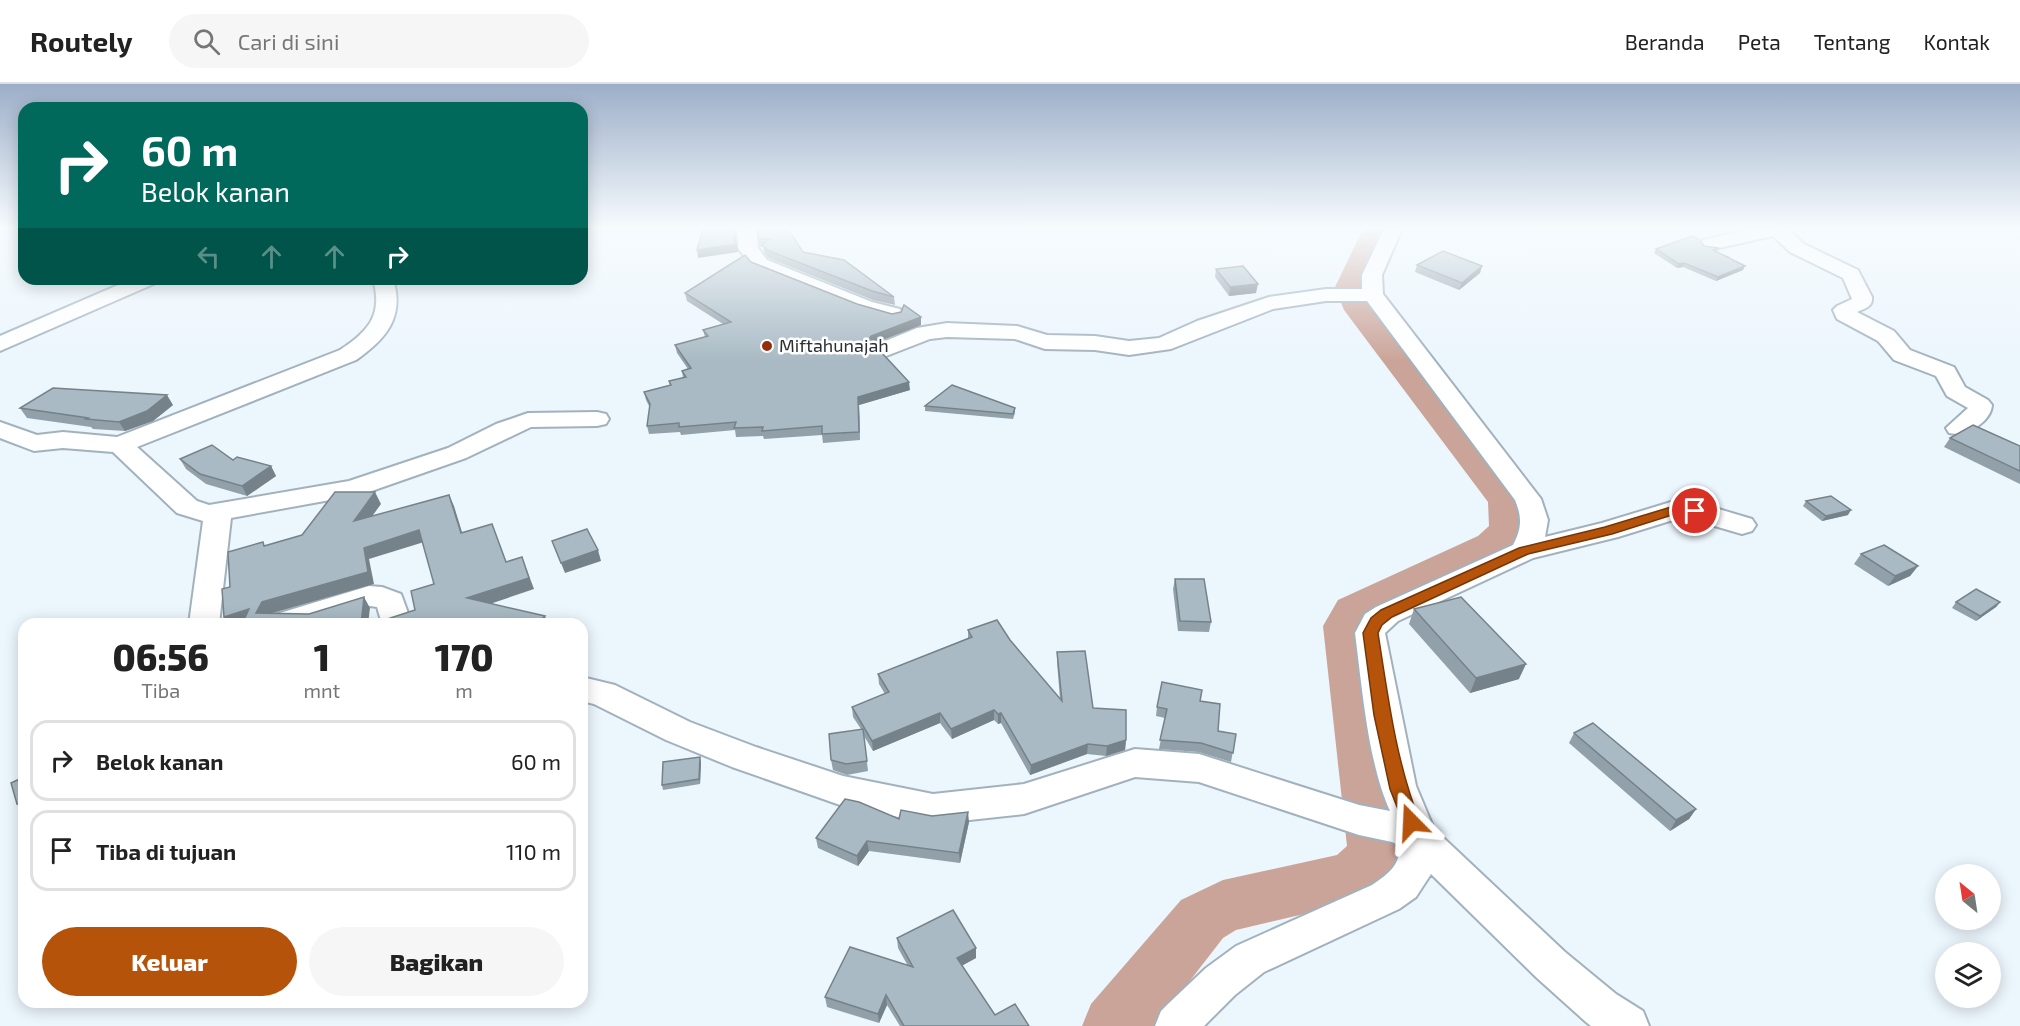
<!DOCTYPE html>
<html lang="id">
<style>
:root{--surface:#fff;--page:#f6f6f6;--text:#222;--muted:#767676;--line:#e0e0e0;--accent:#b45309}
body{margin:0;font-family:"Exo 2",sans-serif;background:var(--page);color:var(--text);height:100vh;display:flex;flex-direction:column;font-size:22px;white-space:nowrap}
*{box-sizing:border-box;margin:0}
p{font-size:20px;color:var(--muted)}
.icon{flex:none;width:33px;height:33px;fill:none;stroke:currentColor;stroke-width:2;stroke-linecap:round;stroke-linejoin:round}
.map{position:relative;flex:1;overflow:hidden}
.drawer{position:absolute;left:18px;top:534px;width:570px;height:390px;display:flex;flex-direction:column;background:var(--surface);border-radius:18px;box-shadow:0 3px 15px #0003}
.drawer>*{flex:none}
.banner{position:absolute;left:18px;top:18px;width:570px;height:183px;border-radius:18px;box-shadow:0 3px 15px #0003;background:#00695c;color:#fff;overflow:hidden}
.needle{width:39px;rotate:330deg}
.buttons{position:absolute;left:1935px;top:780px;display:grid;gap:12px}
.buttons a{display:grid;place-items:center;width:66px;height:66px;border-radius:50%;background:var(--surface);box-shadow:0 3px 15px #0003;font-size:30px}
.pin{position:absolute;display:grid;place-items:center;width:51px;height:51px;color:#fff;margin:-26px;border:3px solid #fff;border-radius:50%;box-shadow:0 2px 6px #0007}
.me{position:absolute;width:66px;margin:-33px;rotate:339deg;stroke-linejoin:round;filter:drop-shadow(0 0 4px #0008)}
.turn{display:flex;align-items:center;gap:21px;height:126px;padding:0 24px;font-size:27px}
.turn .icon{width:78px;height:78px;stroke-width:2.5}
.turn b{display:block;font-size:42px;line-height:51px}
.lanes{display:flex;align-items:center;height:57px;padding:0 24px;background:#0003;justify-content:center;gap:30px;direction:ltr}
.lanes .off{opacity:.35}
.eta{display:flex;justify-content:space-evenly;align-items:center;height:102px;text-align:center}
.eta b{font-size:36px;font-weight:800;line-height:42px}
.cta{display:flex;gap:12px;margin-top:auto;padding:12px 24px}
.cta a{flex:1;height:69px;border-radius:36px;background:var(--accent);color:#fff;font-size:24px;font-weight:800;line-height:69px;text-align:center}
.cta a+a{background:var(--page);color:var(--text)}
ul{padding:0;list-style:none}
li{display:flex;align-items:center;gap:18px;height:81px;margin:0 12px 9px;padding:0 12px;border:3px solid var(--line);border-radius:18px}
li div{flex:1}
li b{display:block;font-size:22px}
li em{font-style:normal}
header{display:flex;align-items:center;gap:36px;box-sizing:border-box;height:84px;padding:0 30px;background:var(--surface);border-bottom:2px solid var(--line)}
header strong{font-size:28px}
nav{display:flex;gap:33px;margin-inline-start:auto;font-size:21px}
.search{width:420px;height:54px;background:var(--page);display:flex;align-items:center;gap:15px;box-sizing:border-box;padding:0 21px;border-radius:33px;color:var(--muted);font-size:22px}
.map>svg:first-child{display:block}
</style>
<header>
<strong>Routely</strong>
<div class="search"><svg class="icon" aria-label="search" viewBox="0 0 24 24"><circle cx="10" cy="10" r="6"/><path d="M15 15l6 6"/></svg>Cari di sini</div>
<nav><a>Beranda</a><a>Peta</a><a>Tentang</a><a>Kontak</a></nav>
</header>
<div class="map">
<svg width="2020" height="942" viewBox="0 0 2020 942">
<rect width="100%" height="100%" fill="#ecf6fd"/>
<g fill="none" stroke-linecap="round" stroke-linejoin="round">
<path fill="#cba499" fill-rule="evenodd" d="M 1363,145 L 1391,145 L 1367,203 L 1375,224 L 1523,408 L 1529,417 L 1532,446 L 1526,456 L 1508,472 L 1372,538 L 1369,542 L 1405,770 L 1396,787 L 1379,806 L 1338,822 L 1236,846 L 1223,854 L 1155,942 L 1082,942 L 1091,920 L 1181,816 L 1223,796 L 1337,771 L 1347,762 L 1323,542 L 1338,516 L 1478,452 L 1489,442 L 1488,418 L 1344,226 L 1335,203 Z"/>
<defs>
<g id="minor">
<path d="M 738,145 L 756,145 L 758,164 L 767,176 L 872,218 L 900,225 L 903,230 L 900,235 L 892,236 L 858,226 L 753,184 L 738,164 Z"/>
<path d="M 1384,145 L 1402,145 L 1382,191 L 1383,210 L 1541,415 L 1548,436 L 1545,453 L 1602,439 L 1671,418 L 1695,418 L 1752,435 L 1756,441 L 1752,447 L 1742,450 L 1694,436 L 1673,436 L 1618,453 L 1533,474 L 1398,537 L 1385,549 L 1416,702 L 1434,745 L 1565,868 L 1616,910 L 1643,927 L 1649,942 L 1591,942 L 1586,938 L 1537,894 L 1431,790 L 1416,813 L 1399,825 L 1264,888 L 1235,911 L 1204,942 L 1155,942 L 1161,927 L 1169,919 L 1206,884 L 1236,862 L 1372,801 C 1388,790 1399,783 1400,762 L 1392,758 L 1359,751 L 1199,698 L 1135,693 L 1024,730 L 933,740 L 843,722 L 732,683 L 666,656 L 594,620 L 582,617 L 582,593 L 615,601 L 690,638 L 756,663 L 843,692 L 933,710 L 1024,700 L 1135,665 L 1199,670 L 1359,721 L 1390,727 C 1368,679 1362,602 1355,549 L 1365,530 L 1376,523 L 1513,461 C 1522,444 1522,433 1515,416 L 1367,217 L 1326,217 L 1273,225 L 1171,265 L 1129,271 L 1095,266 L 1045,265 L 1015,255 L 947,253 L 930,255 L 881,274 L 873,272 L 870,267 L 873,262 L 917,244 L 947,239 L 1017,242 L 1047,251 L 1095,252 L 1129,257 L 1159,254 L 1197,237 L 1269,213 L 1326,205 L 1362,205 L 1362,191 Z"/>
<path d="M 1751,145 L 1788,145 L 1804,160 L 1858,186 L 1872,213 C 1873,223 1865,224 1857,228 L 1894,247 L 1910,266 L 1954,283 L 1965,303 L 1988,316 L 1992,321 C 1991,338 1966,353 1949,349 L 1946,344 L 1968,324 L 1947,312 L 1936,292 L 1894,276 L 1878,257 L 1837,235 L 1833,226 L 1837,222 L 1852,215 L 1843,194 L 1790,168 L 1773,152 L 1710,166 L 1703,164 L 1700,160 L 1703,156 Z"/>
<path d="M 132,195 L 159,195 L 156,199 L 0,267 L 0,252 Z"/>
<path d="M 373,195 L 393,195 C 405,233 386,255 356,276 L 137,363 L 197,417 L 209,421 L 349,397 L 448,364 L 496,340 L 528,329 L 597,328 L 606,330 L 609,335 L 606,340 L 597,342 L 531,343 L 466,374 L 363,410 L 231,434 L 219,540 L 189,540 L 203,437 L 177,429 L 113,368 L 63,364 L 34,367 L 0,354 L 0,338 L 37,351 L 63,348 L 117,353 L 340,266 C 369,247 383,231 373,195 Z"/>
<path d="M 369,502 L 382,503 L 401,510 L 412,540 L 382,540 L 377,523 L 370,522 L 315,540 L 266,540 L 270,532 Z"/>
</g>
</defs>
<use href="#minor" stroke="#a2b2bd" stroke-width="4"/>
<use href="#minor" fill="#fff" fill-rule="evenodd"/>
</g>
<g fill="#91a0a9">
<path d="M 756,145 L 894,213 L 895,221 L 873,216 L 768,174 L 764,168 L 763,163 L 760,163 Z"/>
<path d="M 1704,162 L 1719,164 L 1717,168 L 1730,173 L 1729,175 L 1743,186 L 1716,197 L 1683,183 L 1677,184 L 1654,169 L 1656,165 Z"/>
<path d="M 751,178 L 857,220 L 921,241 L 872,260 L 870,264 L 910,306 L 859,321 L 860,356 L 823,359 L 822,351 L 764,355 L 763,352 L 736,353 L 735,346 L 681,351 L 680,348 L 649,350 L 647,342 L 650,324 L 646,316 L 644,308 L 670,301 L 669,297 L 683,294 L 682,287 L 688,285 L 677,269 L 675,261 L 705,253 L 703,246 L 723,240 L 687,217 L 685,209 Z"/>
<path d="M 1417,181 L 1482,182 L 1480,189 L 1459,206 L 1415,188 Z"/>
<path d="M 1216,185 L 1256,209 L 1229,212 L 1215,193 Z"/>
<path d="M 173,321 L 153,337 L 125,347 L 93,345 L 91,343 L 27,334 L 20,324 Z"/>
<path d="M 925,322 L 1015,324 L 1015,329 L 1013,335 L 925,327 Z"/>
<path d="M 1950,354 L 2020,362 L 2020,400 L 1944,363 Z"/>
<path d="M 180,375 L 233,376 L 271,382 L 276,392 L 247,412 L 206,400 L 186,385 Z"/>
<path d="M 1806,417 L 1848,431 L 1822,437 L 1803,422 Z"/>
<path d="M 1861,470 L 1918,482 L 1910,492 L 1888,502 L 1854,480 Z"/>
<path d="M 1175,495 L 1211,538 L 1209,548 L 1178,547 L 1173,505 Z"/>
<path d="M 1956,518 L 2000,518 L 1996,523 L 1976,537 L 1952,524 Z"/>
<path d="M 1414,525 L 1519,595 L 1470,609 L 1409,540 Z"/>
<path d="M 968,546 L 1010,556 L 1060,615 L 1057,578 L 1057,568 L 1093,624 L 1126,656 L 1125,666 L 1106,672 L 1087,670 L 1030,691 L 1001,639 L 998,640 L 994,636 L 952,655 L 940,639 L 873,667 L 864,652 L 868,687 L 847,691 L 833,686 L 831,676 L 861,645 L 853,633 L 852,623 L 885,610 L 879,600 L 878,590 L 968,554 Z"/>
<path d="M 1200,617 L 1218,647 L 1236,650 L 1231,678 L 1199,668 L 1159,665 L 1165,634 L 1156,632 L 1157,623 Z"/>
<path d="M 1574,649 L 1696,725 L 1689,735 L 1670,747 L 1569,659 Z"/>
<path d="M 701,678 L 700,700 L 663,706 L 662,701 Z"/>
<path d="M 899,735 L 969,738 L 960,779 L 869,767 L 858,782 L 818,764 L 816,754 Z"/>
<path d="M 897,854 L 976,864 L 976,874 L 962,881 L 995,931 L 1029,942 L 900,942 L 887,921 L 879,939 L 827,923 L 825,913 L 908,882 L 898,864 Z"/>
</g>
<g fill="#768289">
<path d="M 735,145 L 736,145 L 736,160 L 737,160 L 738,168 L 698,174 L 697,166 L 734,156 Z"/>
<path d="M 1684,179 L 1683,183 L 1677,184 L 1679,180 Z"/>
<path d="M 1482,182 L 1480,189 L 1459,206 L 1462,199 Z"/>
<path d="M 1745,182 L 1743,186 L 1716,197 L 1718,193 Z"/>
<path d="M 1258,200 L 1256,209 L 1229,212 L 1230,203 Z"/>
<path d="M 921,233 L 921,241 L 872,260 L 868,266 L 867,258 L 871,252 Z"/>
<path d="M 909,298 L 910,306 L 859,321 L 860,356 L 858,313 Z"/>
<path d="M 167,311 L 173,321 L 153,337 L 125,347 L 119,338 Z"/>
<path d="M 271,382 L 276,392 L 247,412 L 242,402 Z"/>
<path d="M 375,408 L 381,420 L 360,449 L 354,437 Z"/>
<path d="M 449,411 L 454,422 L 466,461 L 461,449 Z"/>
<path d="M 1851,426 L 1848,431 L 1822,437 L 1826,432 Z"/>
<path d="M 419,446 L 424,458 L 369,475 L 374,500 L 269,530 L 256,529 L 262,518 L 364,464 Z"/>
<path d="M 598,466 L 601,477 L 565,489 L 561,479 Z"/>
<path d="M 522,473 L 534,505 L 472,526 L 467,514 Z"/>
<path d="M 1918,482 L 1910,492 L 1888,502 L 1895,492 Z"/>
<path d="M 364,513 L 370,524 L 368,540 L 361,540 Z"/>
<path d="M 2000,518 L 1996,523 L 1976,537 L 1980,532 Z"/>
<path d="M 249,525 L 245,540 L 229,540 L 224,533 Z"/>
<path d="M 545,532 L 548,540 L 537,540 Z"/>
<path d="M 1526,580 L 1519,595 L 1470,609 L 1476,594 Z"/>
<path d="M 994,626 L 994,636 L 952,655 L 951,645 Z"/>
<path d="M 940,629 L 940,639 L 873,667 L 872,657 Z"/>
<path d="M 1001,629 L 1001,639 L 998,640 L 998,630 Z"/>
<path d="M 1126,656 L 1125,666 L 1106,672 L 1107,662 Z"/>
<path d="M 1088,660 L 1087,670 L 1030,691 L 1031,681 Z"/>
<path d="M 700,673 L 701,678 L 700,700 L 699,695 Z"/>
<path d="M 24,717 L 24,724 L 22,725 L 17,720 Z"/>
<path d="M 1696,725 L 1689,735 L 1670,747 L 1676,736 Z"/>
<path d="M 968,728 L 969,738 L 960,779 L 959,769 Z"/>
<path d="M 867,757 L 869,767 L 858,782 L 857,772 Z"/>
<path d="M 976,864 L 976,874 L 958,884 L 957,874 Z"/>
<path d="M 886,911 L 887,921 L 879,939 L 878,930 Z"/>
</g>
<g fill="#a9bac4" stroke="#768289" stroke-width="1.5">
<path d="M 703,145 L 735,145 L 734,156 L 737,160 L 697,166 Z"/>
<path d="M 757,145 L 788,145 L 803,168 L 844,176 L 894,213 L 872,207 L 767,166 L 762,160 L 770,155 L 759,155 Z"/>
<path d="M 1692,152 L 1700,156 L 1704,162 L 1719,164 L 1713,166 L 1745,182 L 1718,193 L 1684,179 L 1679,180 L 1656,165 Z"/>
<path d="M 1443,167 L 1482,182 L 1462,199 L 1417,181 Z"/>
<path d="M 745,171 L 751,178 L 857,220 L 892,230 L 901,228 L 904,221 L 921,233 L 871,252 L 867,258 L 870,265 L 881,268 L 909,298 L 858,313 L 859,348 L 822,350 L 822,342 L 762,347 L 763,343 L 734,344 L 736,338 L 679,343 L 679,339 L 647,342 L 650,320 L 644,308 L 671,301 L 669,297 L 686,293 L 682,287 L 691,284 L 675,261 L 708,252 L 703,246 L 731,238 L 685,209 Z"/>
<path d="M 1243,182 L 1258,200 L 1230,203 L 1216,185 Z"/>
<path d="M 952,301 L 1015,324 L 1013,330 L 925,322 Z"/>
<path d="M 53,304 L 167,311 L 147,327 L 119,338 L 86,335 L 88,334 L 20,324 Z"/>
<path d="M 1973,341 L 2020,362 L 2020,387 L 1950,354 Z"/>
<path d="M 212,361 L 233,376 L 237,373 L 271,382 L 242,402 L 200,390 L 180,375 Z"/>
<path d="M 335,408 L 375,408 L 354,437 L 449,411 L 461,449 L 492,440 L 506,478 L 522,473 L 529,494 L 467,514 L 545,532 L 537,540 L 372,540 L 415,526 L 411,507 L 434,500 L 419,446 L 364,464 L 368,488 L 262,518 L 256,529 L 309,530 L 364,513 L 361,540 L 242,540 L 249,525 L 224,533 L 222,505 L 230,503 L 228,468 L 263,458 L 264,462 L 302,451 Z"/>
<path d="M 1831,412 L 1851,426 L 1826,432 L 1806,417 Z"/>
<path d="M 587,445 L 598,466 L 561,479 L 552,457 Z"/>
<path d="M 1884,461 L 1918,482 L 1895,492 L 1861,470 Z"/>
<path d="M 1175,495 L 1204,495 L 1211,538 L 1180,537 Z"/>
<path d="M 1976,505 L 2000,518 L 1980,532 L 1956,518 Z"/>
<path d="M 1461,513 L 1526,580 L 1476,594 L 1414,525 Z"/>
<path d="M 997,536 L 1010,556 L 1062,617 L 1057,568 L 1085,567 L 1093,624 L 1126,626 L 1126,656 L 1107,662 L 1088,660 L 1031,681 L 1001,629 L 998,630 L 994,626 L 951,645 L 940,629 L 872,657 L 852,623 L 889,608 L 878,590 L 972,553 L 968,546 Z"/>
<path d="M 1162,598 L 1202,606 L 1200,617 L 1220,620 L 1218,647 L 1236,650 L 1233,669 L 1201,659 L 1160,656 L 1167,625 L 1157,623 Z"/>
<path d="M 1593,639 L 1696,725 L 1676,736 L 1574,649 Z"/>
<path d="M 863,645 L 867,677 L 846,680 L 831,676 L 829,650 Z"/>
<path d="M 700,673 L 699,695 L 662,701 L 663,678 Z"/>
<path d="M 24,693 L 24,717 L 17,720 L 11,699 Z"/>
<path d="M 845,715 L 859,718 L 899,735 L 901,726 L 932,732 L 968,728 L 959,769 L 867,757 L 857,772 L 816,754 Z"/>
<path d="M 953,826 L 976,864 L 957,874 L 995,931 L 1015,920 L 1029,942 L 904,942 L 886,911 L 878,930 L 825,913 L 850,863 L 913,883 L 897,854 Z"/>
</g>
<linearGradient id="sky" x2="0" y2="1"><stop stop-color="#9caec8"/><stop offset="0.52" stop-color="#f6fbfe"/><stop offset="1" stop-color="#f6fbfe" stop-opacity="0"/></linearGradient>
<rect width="2020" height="277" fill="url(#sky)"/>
<path fill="#b45309" stroke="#753606" stroke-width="1.5" d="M 1671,423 L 1695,423 L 1702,427 L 1695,431 L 1672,431 L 1612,450 L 1528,470 L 1392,533 L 1382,541 L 1378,549 C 1388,613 1396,678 1420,738 L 1418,743 L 1411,745 L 1405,743 L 1390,705 L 1374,631 L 1363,549 L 1371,534 L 1381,526 L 1519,464 L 1605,443 Z"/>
<circle fill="#942d0e" stroke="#fff" stroke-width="2" cx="767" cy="262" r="6"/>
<g text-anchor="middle" stroke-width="5" stroke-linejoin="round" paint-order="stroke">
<g font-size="18" fill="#292f33" stroke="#fff" text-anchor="start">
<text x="779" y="268">Miftahunajah</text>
</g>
</g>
</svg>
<div class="buttons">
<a><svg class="needle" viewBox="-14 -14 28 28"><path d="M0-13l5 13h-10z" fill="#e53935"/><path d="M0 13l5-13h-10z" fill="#767676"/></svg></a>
<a><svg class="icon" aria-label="layers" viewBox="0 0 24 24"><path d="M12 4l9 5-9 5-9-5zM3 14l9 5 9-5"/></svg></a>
</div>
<div class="pin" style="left:1695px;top:427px;background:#d93025"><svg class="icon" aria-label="arrive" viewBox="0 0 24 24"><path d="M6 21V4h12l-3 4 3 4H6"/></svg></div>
<svg class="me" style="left:1411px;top:738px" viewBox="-20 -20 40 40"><path d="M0-17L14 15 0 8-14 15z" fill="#b45309" stroke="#fff" stroke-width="4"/></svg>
<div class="banner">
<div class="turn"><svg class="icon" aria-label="right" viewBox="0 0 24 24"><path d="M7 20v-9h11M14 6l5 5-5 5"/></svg><div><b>60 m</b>Belok kanan</div></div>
<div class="lanes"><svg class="icon off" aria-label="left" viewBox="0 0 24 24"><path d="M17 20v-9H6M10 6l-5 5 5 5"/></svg><svg class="icon off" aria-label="ahead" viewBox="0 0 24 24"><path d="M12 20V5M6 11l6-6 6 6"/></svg><svg class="icon off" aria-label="ahead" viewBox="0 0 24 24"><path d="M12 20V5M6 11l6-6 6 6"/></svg><svg class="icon" aria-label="right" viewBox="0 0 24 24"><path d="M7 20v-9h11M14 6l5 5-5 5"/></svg></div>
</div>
<section class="drawer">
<div class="eta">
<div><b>06:56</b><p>Tiba</p></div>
<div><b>1</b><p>mnt</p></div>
<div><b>170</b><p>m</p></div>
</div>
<ul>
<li><svg class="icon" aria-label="right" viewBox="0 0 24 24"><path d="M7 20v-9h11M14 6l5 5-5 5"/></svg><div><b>Belok kanan</b></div><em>60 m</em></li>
<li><svg class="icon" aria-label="arrive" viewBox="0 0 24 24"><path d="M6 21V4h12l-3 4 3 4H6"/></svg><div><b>Tiba di tujuan</b></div><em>110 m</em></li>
</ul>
<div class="cta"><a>Keluar</a><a>Bagikan</a></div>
</section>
</div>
